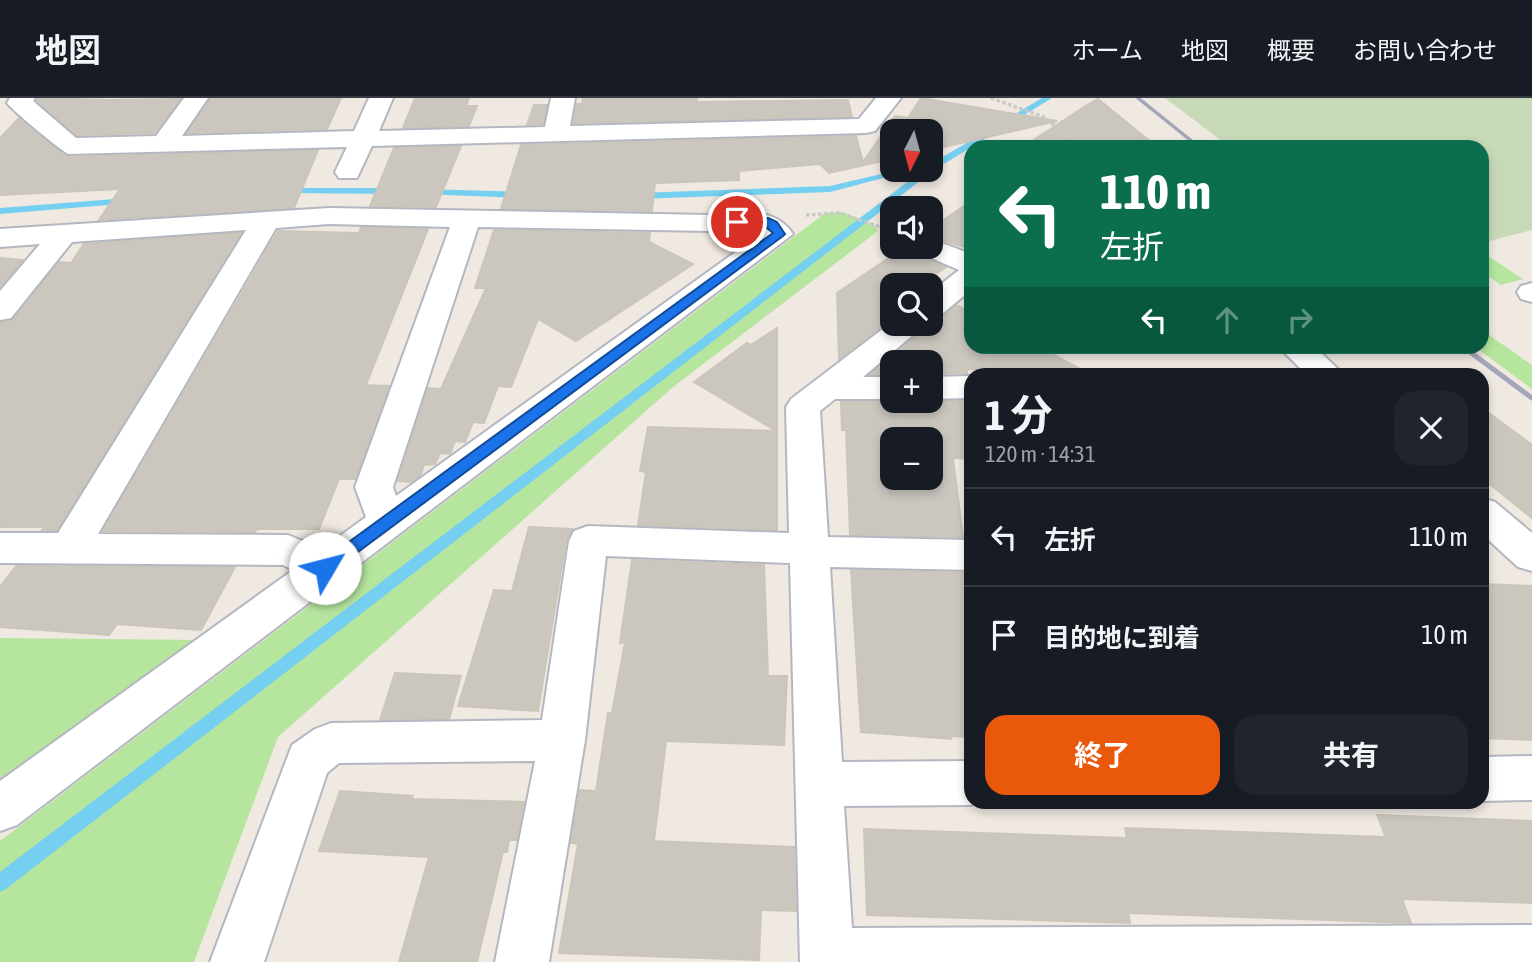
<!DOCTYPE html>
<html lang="ja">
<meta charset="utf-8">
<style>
:root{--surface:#171b24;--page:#20242c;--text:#f1f3f6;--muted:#9ea1a6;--line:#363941;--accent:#ea580c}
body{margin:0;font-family:"Asap Condensed","Noto Sans JP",sans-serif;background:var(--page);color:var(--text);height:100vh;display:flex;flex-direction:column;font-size:26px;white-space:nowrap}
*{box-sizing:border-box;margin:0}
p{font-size:23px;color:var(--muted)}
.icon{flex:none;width:38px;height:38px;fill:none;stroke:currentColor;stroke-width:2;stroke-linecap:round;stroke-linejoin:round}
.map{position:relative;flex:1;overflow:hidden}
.details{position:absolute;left:964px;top:270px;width:525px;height:441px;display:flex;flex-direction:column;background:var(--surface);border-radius:21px;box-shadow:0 4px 10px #0003}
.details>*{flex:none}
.hud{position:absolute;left:964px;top:42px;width:525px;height:214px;border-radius:21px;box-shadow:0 4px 10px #0003;background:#0b6e4f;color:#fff;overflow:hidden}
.needle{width:46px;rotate:186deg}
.buttons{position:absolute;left:880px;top:21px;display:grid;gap:14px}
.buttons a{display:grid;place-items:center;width:63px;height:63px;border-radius:14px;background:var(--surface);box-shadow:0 4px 10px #0003;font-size:35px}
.pin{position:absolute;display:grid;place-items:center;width:60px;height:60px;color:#fff;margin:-30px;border:4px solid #fff;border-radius:50%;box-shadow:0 2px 7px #0007}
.me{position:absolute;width:77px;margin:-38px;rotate:53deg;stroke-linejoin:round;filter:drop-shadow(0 0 5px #0008)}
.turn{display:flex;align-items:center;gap:24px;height:147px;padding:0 21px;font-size:32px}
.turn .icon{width:91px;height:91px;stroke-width:2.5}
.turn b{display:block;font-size:49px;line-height:60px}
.lanes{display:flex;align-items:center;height:66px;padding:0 21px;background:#0003;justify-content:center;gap:35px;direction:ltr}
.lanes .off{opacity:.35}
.round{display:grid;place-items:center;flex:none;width:74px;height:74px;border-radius:21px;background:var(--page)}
.summary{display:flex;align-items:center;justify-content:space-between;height:119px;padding:0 21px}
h1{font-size:42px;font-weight:700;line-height:52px}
.cta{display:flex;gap:14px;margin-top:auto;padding:14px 21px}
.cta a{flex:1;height:80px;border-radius:21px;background:var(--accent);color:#fff;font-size:28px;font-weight:700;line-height:80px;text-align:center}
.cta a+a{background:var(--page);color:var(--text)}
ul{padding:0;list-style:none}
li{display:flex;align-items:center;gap:21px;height:98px;padding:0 21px;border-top:2px solid var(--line)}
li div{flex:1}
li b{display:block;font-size:26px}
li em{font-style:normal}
header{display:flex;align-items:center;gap:42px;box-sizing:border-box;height:98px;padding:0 35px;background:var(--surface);border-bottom:2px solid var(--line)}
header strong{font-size:33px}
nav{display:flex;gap:38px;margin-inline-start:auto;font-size:24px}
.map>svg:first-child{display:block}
</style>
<header>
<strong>地図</strong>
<nav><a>ホーム</a><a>地図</a><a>概要</a><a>お問い合わせ</a></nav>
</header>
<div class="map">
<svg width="1532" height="864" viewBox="0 0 1532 864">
<rect width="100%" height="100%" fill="#efe9e1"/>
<g fill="#b6e59e">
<path d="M 843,114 L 874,127 L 878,133 L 673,289 L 278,639 L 194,864 L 0,864 L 0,743 L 825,115 Z"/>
<path d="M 1482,154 L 1523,181 L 1501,187 L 1482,174 Z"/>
<path d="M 1482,232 L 1532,267 L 1532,291 L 1475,249 L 1482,248 Z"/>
<path d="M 0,540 L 203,542 L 0,686 Z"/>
</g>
<path fill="#c8d9b8" d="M 1165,0 L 1532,0 L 1532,132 L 1482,145 L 1482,49 L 1230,49 Z"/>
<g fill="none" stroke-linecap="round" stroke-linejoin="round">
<g fill="#75cff0" fill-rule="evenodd">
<path d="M 1042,0 L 1052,0 L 934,72 L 6,791 L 0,794 L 0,774 L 923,72 L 931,72 L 931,66 Z"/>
<path d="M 898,72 L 914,72 L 830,94 L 637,101 L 632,98 L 637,95 L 830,88 Z"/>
<path d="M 281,90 L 393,90 L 398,93 L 393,96 L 284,95 L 281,94 Z"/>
<path d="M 424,91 L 523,94 L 528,97 L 523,100 L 421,96 L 421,92 Z"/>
<path d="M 128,100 L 133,103 L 132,105 L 0,116 L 0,110 Z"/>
</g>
</g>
<g fill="#cbc7bf" stroke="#cbc5ba" stroke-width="2" fill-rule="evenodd">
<path d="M 39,0 L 107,2 L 180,1 L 155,35 L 77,37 L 36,3 Z"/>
<path d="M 210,0 L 341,0 L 327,31 L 187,35 Z"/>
<path d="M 415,0 L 469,0 L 466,8 L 477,8 L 469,28 L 403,30 Z"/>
<path d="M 583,0 L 697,0 L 697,4 L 848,2 L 852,19 L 573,25 L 577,6 L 582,6 Z"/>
<path d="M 921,0 L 1057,23 L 931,52 L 931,33 L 892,33 L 892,61 L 829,75 L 820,66 L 739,73 L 739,82 L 655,85 L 652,113 L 501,111 L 521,47 L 856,38 L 863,64 L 895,18 L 908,20 Z"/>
<path d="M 1098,1 L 1157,49 L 1023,49 L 1087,7 Z"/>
<path d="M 534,7 L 547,7 L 543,26 L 527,27 Z"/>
<path d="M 19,20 L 69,59 L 318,52 L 294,110 L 99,122 L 120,91 L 0,97 L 0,40 Z"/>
<path d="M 461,48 L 436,109 L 370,108 L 394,50 Z"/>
<path d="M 971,103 L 971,151 L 931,139 L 931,131 Z"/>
<path d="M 361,129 L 428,131 L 366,287 L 389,288 L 355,381 L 339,381 L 319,431 L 257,431 L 255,434 L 103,433 L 278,133 L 359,135 Z"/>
<path d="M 494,132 L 650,135 L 649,144 L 693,166 L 576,243 L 538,221 L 511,289 L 498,288 L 484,325 L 473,324 L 465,344 L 455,343 L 450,356 L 440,355 L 435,366 L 424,367 L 420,378 L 411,384 L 398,383 L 428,290 L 441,291 L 486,190 L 475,190 Z"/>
<path d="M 241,135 L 57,432 L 42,432 L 45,429 L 0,429 L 0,224 L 13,222 L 59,164 L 71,165 L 84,146 Z"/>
<path d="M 905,149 L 913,149 L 919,157 L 946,169 L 920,187 L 892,187 L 892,221 L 839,261 L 837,195 Z"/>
<path d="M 0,160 L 23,162 L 0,189 Z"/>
<path d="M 957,207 L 971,215 L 971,248 L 1037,248 L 1084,273 L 966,271 L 967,275 L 931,276 L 931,264 L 892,264 L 892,277 L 870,276 L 931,226 L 931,220 L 944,218 Z"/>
<path d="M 777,230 L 777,432 L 638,427 L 646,374 L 640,373 L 648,329 L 776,333 L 694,284 L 747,245 L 751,247 Z"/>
<path d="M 966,303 L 971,361 L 953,360 L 963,439 L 850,437 L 846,332 L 842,332 L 841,304 ZM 892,341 L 931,341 L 931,380 L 892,380 Z"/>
<path d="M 1482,310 L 1532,347 L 1532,420 L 1482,380 Z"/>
<path d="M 529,429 L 572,431 L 566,443 L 538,613 L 458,608 L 494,492 L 512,493 Z"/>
<path d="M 632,462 L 764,467 L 768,578 L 787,578 L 784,647 L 666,643 L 654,743 L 794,749 L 796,813 L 761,812 L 759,862 L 559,855 L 578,746 L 571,745 L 580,692 L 596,693 L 608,615 L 612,615 L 625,544 L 620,545 Z"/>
<path d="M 16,468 L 235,469 L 201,532 L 117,526 L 109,537 L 0,529 L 0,489 Z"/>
<path d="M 851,472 L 967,475 L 971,488 L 971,639 L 950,638 L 951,641 L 861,634 Z"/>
<path d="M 1482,486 L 1532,488 L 1532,642 L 1482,640 Z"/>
<path d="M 395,575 L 461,578 L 449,621 L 380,622 Z"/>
<path d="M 340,693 L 413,698 L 412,701 L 524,704 L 517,742 L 509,742 L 507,754 L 503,754 L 477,864 L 399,864 L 429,759 L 319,753 Z"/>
<path d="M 1377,717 L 1532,723 L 1532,805 L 1402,801 L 1411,825 L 1128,815 L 1130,825 L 867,817 L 864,731 L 1127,740 L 1125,730 L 1386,739 Z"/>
</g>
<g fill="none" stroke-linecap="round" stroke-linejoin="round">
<defs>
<g id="street">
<path d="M 10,0 L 35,0 L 33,3 L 76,40 L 156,38 L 184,0 L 208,0 L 182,38 L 354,33 L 369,0 L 393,0 L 379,33 L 545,29 L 551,0 L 575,0 L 570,28 L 859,21 L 876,0 L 901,0 L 875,33 L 866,35 L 372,48 L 357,80 L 339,80 L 335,74 L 347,49 L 69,56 C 62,54 11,11 7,5 Z"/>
<path d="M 329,110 L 710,117 C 740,114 774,108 793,136 L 17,727 L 0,733 L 0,683 L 293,472 L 283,467 L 0,465 L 0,435 L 58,435 L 246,132 L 72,144 L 11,220 L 0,222 L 0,193 L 40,146 L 0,149 L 0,131 ZM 329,126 L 450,129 L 355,389 L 366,419 L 322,451 L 288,437 L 98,436 L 276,130 ZM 478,129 L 710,133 L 748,131 L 762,135 L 396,398 L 393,389 Z"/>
<path d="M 931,141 L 971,156 L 971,192 L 942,216 L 931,218 L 931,194 L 959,172 L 920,155 L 916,149 L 931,149 Z"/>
<path d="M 1532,185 L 1532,204 L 1521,201 L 1517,194 L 1521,188 Z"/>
<path d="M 892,224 L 926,226 L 863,279 L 892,279 L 892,301 L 835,301 L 820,313 L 828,439 L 971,442 L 971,472 L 830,469 L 842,664 L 971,663 L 971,704 L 979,704 L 971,707 L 844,708 L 852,830 L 1532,827 L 1532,864 L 800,864 L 790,465 L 606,458 L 585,642 L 549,864 L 495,864 L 535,663 L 339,665 L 327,675 L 264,864 L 210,864 L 292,647 L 315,631 L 331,625 L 542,622 L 569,443 L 574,433 L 588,428 L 789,435 L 786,309 L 791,301 Z"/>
<path d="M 1278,248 L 1314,248 L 1343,276 L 1306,276 Z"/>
<path d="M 971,278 L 971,300 L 931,301 L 931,279 Z"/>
<path d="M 1482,400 L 1495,404 L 1532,435 L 1532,473 L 1518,469 L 1482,436 Z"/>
<path d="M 1532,658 L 1532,702 L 1482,703 L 1482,659 Z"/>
</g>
</defs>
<use href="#street" stroke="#b4b7c1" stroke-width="4"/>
<g stroke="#c9c9c9" stroke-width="3.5" stroke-dasharray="3.5 2.5" stroke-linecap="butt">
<path d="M 991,0 L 1044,19 L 1068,39 L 1082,42 L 1089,49"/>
<path d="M 806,117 L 839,115 L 892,133"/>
</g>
<use href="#street" fill="#fff" fill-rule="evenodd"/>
<path stroke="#a3a6b8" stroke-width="3.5" d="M 1138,0 L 1199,49"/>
<path stroke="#a3a6b8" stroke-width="5" d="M 1462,248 L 1532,300"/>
</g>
<path fill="#1a73e8" stroke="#114b97" stroke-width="2" d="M 768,120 L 777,124 L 785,136 L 783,138 L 331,474 L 320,474 L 320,465 L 773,135 L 762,126 L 737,127 L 731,124 L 733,121 Z"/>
</svg>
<div class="buttons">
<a><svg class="needle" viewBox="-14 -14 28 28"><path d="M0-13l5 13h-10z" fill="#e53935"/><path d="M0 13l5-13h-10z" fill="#9ea1a6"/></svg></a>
<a><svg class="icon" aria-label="sound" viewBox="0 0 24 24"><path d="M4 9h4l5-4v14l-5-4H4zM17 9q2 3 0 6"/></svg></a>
<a><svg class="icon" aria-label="search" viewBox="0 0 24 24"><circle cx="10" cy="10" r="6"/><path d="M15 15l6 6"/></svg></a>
<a>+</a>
<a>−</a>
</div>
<div class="pin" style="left:737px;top:124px;background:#d93025"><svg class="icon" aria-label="arrive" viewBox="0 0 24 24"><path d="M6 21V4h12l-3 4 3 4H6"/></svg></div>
<svg class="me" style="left:325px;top:470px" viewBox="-20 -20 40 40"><circle r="19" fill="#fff"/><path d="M0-13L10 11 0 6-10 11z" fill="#1a73e8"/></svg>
<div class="hud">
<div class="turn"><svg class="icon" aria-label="left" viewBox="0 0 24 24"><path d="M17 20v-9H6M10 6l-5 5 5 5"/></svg><div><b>110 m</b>左折</div></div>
<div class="lanes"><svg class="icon" aria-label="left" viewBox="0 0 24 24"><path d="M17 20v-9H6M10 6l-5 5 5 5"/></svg><svg class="icon off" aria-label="ahead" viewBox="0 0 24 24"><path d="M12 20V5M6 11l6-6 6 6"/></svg><svg class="icon off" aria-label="right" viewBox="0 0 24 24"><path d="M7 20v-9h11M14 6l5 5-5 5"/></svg></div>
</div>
<section class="details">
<div class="summary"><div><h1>1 分</h1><p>120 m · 14:31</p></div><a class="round"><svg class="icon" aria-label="close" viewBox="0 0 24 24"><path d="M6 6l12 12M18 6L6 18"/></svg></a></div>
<ul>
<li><svg class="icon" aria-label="left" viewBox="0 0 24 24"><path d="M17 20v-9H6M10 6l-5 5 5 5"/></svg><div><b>左折</b></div><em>110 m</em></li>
<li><svg class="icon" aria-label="arrive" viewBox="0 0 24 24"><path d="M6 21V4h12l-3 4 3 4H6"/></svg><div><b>目的地に到着</b></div><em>10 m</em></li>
</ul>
<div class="cta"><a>終了</a><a>共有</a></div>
</section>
</div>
